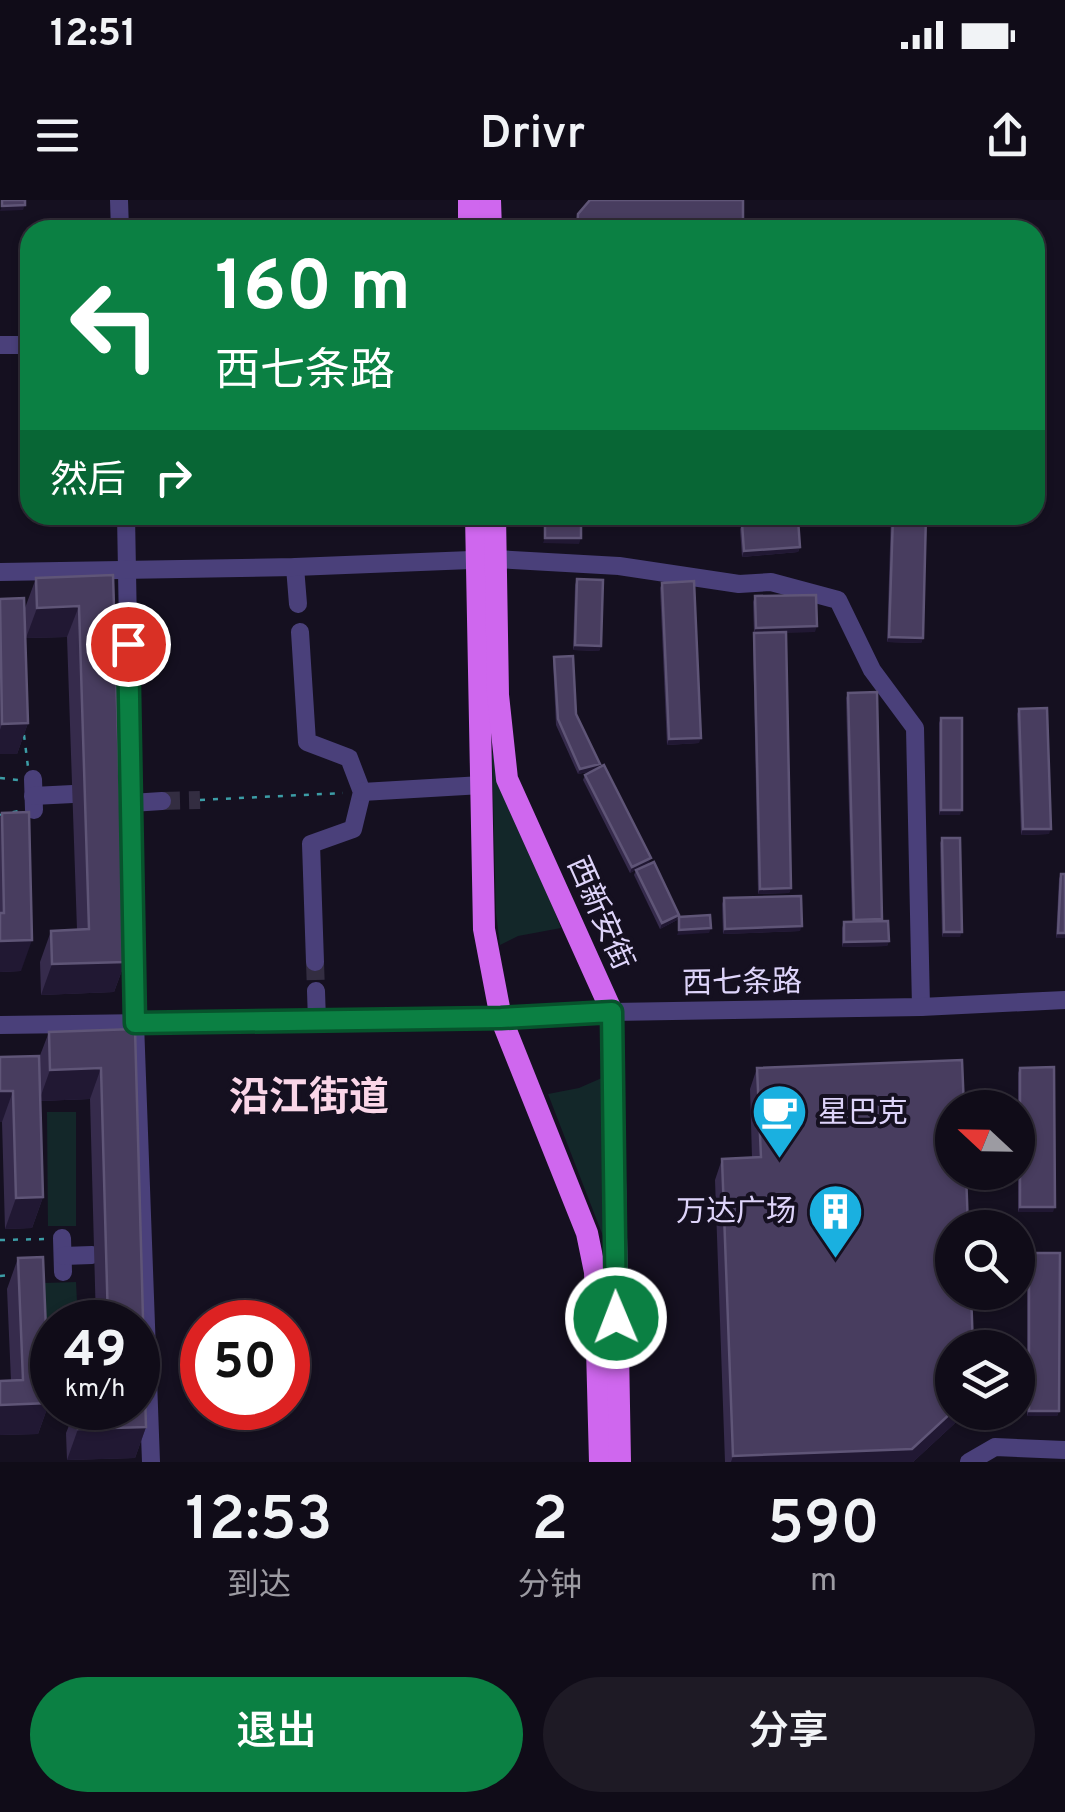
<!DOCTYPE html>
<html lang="zh">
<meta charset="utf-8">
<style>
:root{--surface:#100c18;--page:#1e1a25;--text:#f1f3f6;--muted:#9c9ba2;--line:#302c37;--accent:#0b8043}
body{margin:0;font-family:Overpass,"Noto Sans SC",sans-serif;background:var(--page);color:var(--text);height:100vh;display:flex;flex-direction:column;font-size:38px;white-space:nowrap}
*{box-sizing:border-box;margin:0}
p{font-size:32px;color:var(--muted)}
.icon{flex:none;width:55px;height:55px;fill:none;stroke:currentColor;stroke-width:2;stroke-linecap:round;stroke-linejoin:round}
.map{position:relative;height:1262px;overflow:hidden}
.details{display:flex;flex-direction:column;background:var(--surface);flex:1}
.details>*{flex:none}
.hud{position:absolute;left:20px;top:20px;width:1025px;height:305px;border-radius:30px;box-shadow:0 2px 8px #0004,0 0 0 2px var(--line);background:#0b8043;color:#fff;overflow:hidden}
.needle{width:65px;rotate:292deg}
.buttons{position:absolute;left:935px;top:890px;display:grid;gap:20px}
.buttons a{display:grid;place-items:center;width:100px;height:100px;border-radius:50%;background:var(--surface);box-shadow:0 2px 8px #0004,0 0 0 2px var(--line);font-size:50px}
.speed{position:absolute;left:30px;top:1100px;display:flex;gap:20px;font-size:50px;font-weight:700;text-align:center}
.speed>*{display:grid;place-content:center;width:130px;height:130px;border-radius:50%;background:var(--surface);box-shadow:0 2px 8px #0004,0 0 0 2px var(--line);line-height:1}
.speed small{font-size:25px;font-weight:400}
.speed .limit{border:15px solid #d22;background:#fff;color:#111}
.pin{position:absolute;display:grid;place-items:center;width:85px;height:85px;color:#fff;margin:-42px;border:5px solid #fff;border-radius:50%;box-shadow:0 2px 10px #0007}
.me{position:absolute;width:110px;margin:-55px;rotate:359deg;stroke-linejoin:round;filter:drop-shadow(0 0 8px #0008)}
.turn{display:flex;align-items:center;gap:35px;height:210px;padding:0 30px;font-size:45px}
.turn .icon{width:130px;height:130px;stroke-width:2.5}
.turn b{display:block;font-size:70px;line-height:85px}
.then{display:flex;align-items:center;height:95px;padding:0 30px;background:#0003;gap:20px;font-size:38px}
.eta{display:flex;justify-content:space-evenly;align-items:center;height:170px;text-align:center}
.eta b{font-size:60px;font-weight:600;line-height:70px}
.primary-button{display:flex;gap:20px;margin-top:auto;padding:20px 30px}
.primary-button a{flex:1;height:115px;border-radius:60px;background:var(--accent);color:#fff;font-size:40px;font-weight:600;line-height:115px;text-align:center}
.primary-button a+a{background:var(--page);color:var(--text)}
.status{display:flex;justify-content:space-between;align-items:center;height:70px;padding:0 50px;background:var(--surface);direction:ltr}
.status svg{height:28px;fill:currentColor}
header{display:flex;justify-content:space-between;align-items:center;height:130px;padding:0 30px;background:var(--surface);font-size:45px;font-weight:600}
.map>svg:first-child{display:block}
</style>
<div class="status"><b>12:51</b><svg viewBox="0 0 49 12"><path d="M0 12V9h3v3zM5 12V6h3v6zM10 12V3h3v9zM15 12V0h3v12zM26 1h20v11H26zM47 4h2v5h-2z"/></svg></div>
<header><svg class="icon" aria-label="menu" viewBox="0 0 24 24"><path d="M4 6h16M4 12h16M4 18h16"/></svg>Drivr<svg class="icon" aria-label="share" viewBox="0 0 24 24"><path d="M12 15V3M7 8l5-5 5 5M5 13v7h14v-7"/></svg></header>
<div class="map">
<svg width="1065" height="1262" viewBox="0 0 1065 1262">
<rect width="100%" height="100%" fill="#151020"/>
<g fill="#132729">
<path d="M 492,552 L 561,728 L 518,736 L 500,745 L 496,713 Z"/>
<path d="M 604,877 L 608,1049 L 548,894 L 579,888 Z"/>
<path d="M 47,912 L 76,912 L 76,1026 L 48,1026 Z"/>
<path d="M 76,1082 L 78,1122 L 52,1122 L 52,1202 L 49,1202 L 44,1083 Z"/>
</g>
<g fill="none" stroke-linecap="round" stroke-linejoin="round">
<g stroke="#332d41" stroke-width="18" stroke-dasharray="18 9" stroke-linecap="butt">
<path d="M 162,601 L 200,600"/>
<path d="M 315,762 L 316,791"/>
</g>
<g stroke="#3c9da6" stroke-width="2.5" stroke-dasharray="5 8" stroke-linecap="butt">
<path d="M 24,535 L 28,567"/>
<path d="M 0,578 L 18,580"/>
<path d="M 200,600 L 343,593"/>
<path d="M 0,615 L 18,611"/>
<path d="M 0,1040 L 46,1039"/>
<path d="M 0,1076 L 12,1075"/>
</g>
<g stroke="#4a407a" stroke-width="18">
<path d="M 119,0 L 120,30"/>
<path d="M 0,145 L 30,145"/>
<path d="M 126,315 L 135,823 L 151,1262"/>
<path d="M 295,367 L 298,404"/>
<path d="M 0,372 L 295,367 L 496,359 L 619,366 L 739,384 L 771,382 L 838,400 L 872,470 L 915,528 L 921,807"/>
<path d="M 300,432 L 307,542 L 349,558 L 362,592 L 353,629 L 311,644 L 315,762"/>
<path d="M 33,579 L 34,610"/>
<path d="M 362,592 L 482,585"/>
<path d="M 33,596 L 93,593"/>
<path d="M 131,603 L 162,601"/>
<path d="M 316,791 L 317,821"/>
<path d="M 0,825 L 501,818 L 612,812 L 921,807 L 1065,800"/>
<path d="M 62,1038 L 63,1072"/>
<path d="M 63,1056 L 92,1055"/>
<path d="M 969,1262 L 995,1247 L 1065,1250"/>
</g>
<g stroke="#cf67ee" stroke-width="22">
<path d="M 469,0 L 469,30"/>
<path d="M 490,0 L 491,30"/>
<path d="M 476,315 L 484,729 L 501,818 L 587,1033 L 595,1072 L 600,1262"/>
<path d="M 495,315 L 498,495 L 507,579 L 612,812 L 620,1262"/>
</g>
</g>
<g fill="#362b4c">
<path d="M 770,315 L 797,315 L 796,319 L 800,347 L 798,352 L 742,357 L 740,329 L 742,324 L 770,321 Z"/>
<path d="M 891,315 L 926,315 L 923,438 L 921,443 L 887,442 Z"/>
<path d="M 113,375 L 125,762 L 114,792 L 41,795 L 40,762 L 51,731 L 77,730 L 67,437 L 26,438 L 25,408 L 36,378 Z"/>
<path d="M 577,379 L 601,446 L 599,451 L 573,450 L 575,385 Z"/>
<path d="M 662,383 L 699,543 L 667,545 L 660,388 Z"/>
<path d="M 755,396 L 815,432 L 754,433 L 753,402 Z"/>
<path d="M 0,399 L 28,523 L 17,554 L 0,554 Z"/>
<path d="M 754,433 L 791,688 L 789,693 L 758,694 L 753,438 Z"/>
<path d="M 554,457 L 598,568 L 649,663 L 630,673 L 583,580 L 585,575 L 593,571 L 578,574 L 556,525 L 553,462 Z"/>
<path d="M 848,493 L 881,721 L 889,741 L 887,746 L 842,747 L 842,728 L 844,722 L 852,722 L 846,498 Z"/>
<path d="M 1019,509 L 1049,634 L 1021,635 L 1017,514 Z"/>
<path d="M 941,518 L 960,615 L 939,615 L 939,523 Z"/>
<path d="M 2,613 L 21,771 L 0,772 L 0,617 Z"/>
<path d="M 942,638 L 960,737 L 942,737 L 940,643 Z"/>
<path d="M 636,670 L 679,715 L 677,720 L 660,729 L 634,675 Z"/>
<path d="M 1061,674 L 1065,738 L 1056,738 L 1059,679 Z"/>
<path d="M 724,698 L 800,731 L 723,734 L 722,704 Z"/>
<path d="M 135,829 L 146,1227 L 135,1258 L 67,1260 L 66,1233 L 76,1208 L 138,1208 L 138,1122 L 96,1122 L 90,899 L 40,901 L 43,997 L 32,1028 L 5,1029 L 2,922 L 0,922 L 0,857 L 39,858 L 49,832 Z"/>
<path d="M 757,868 L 952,1212 L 967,1212 L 913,1262 L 725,1262 L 715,980 L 722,959 L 752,958 L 750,889 Z"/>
<path d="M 1020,868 L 1053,1012 L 1018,1012 L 1018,873 Z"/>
<path d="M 1029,1053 L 1059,1211 L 1057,1216 L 1027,1216 L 1027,1058 Z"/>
<path d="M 18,1058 L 49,1203 L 38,1234 L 0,1235 L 0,1181 L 11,1181 L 7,1089 Z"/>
</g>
<g fill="#211833">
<path d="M 25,5 L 23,10 L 0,11 L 2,6 Z"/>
<path d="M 772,316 L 797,317 L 795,322 L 770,322 Z"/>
<path d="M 545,338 L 581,338 L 579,344 L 543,343 Z"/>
<path d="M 800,347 L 798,352 L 742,357 L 744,351 Z"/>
<path d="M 79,406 L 67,437 L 26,438 L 37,408 Z"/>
<path d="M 817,426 L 815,432 L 754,433 L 756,428 Z"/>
<path d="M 889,437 L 923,438 L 921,443 L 887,442 Z"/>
<path d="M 575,445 L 601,446 L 599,451 L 573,450 Z"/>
<path d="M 28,523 L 17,554 L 0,554 L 0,530 L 2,524 Z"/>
<path d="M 701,538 L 699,543 L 667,545 L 669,539 Z"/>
<path d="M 600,564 L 598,570 L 578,574 L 580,569 Z"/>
<path d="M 941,610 L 962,610 L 960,615 L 939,615 Z"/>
<path d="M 1023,629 L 1051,629 L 1049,634 L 1021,635 Z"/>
<path d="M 651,658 L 649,663 L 630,673 L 632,667 Z"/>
<path d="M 791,688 L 789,693 L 758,694 L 760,689 Z"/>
<path d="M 679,715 L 677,720 L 660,729 L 662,723 Z"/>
<path d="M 802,726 L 800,731 L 723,734 L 725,729 Z"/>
<path d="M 711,728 L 709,733 L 677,735 L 679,730 Z"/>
<path d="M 944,732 L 962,732 L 960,737 L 942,737 Z"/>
<path d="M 1058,733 L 1065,733 L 1065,738 L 1056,738 Z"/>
<path d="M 32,740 L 21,771 L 0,772 L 0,741 Z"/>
<path d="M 889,741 L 887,746 L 842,747 L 844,742 Z"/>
<path d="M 125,762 L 114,792 L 41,795 L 52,764 Z"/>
<path d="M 101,868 L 90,899 L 39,901 L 50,870 Z"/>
<path d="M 0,891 L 13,891 L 2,922 L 0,922 Z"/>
<path d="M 43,997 L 32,1028 L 5,1029 L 16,998 Z"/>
<path d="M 1020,1007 L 1055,1007 L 1053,1012 L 1018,1012 Z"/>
<path d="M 49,1203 L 38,1234 L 0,1235 L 0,1205 Z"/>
<path d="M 1029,1211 L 1059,1211 L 1057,1216 L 1027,1216 Z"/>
<path d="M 952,1212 L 967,1212 L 913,1262 L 731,1262 L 733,1256 Z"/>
<path d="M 146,1227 L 135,1258 L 67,1260 L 78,1229 Z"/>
</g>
<g fill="#483d5f" stroke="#5f5577" stroke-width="2.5">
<path d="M 2,0 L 25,0 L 25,5 L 2,6 Z"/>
<path d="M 590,0 L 743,0 L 743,30 L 577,30 L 578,14 Z"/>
<rect x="545" y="315" width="36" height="23"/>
<path d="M 772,315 L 797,315 L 797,317 L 772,316 Z"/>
<path d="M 893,315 L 926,315 L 923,438 L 889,437 Z"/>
<path d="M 798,319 L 800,347 L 744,351 L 742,324 Z"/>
<path d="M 113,375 L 125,762 L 52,764 L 51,731 L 89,729 L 79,406 L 37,408 L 36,378 Z"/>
<path d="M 577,379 L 603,380 L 601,446 L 575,445 Z"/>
<path d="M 694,381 L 701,538 L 669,539 L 662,383 Z"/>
<path d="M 816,395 L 817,426 L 756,428 L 755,396 Z"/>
<path d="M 24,398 L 28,523 L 2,524 L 0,399 Z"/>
<path d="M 786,432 L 791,688 L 760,689 L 754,433 Z"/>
<path d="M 573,456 L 576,514 L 600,564 L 580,569 L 558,519 L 554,457 Z"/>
<path d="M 877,492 L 882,719 L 854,720 L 848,493 Z"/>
<path d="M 1047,508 L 1051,629 L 1023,629 L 1019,509 Z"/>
<rect x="941" y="518" width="21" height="92"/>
<path d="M 604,565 L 651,658 L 632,667 L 585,575 Z"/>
<path d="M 29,612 L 32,740 L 0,741 L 0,713 L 4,713 L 2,613 Z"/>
<path d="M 942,638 L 960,638 L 962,732 L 944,732 Z"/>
<path d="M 654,662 L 679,715 L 662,723 L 636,670 Z"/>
<path d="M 1061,674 L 1065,674 L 1065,733 L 1058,733 Z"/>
<path d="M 801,696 L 802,726 L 725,729 L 724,698 Z"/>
<path d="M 710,715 L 711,728 L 679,730 L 679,717 Z"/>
<path d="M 888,721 L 889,741 L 844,742 L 844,722 Z"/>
<path d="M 135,829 L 146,1227 L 78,1229 L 78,1208 L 138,1208 L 138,1122 L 108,1122 L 101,868 L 50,870 L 49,832 Z"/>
<path d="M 39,856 L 43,997 L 16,998 L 13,891 L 0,891 L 0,857 Z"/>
<path d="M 962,860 L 964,908 L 952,908 L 952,972 L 966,972 L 968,1028 L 952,1028 L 952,1092 L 971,1092 L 973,1148 L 952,1148 L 952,1212 L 912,1249 L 733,1256 L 722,959 L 761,957 L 757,868 Z"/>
<path d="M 1054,867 L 1055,1007 L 1020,1007 L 1020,868 Z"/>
<path d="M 1029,1053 L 1060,1053 L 1059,1211 L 1029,1211 Z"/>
<path d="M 43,1057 L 49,1203 L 0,1205 L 0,1181 L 23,1180 L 18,1058 Z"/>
</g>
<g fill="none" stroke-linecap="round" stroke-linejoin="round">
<defs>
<path id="route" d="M 128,444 L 135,823 L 501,818 L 612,812 L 616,1118"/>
</defs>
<use href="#route" stroke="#07532c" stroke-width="25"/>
<use href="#route" stroke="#0b8043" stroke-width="18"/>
</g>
<defs>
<symbol id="cafe-pin" viewBox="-11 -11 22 30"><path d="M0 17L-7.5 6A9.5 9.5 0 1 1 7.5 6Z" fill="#1ab0e0" stroke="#151020"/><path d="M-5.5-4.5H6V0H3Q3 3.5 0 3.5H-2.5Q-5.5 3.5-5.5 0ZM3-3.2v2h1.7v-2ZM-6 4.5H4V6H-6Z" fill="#fff"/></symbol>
<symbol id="building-pin" viewBox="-11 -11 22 30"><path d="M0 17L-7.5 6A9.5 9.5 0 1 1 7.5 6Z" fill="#1ab0e0" stroke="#151020"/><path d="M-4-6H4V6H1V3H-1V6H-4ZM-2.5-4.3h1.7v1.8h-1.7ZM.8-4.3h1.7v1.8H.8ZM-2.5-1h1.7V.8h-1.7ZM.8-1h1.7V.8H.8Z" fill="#fff"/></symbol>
</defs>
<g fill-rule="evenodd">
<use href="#cafe-pin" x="748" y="880" width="63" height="86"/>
<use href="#building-pin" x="804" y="980" width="63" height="86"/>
</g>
<g text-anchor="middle" stroke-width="8" stroke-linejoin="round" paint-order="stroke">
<g font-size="30" fill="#ded4fa" stroke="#151020">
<text transform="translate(601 713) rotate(66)" y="10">西新安街</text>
<text transform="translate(742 782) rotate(-1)" y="10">西七条路</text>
</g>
<g font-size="30" fill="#ded4fa" stroke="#151020" text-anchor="start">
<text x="818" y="922">星巴克</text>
<text x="796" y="1021" text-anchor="end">万达广场</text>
</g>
<g font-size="40" font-weight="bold" fill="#fad6e8" stroke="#151020">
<text x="309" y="910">沿江街道</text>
</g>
</g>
</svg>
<div class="buttons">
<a><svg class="needle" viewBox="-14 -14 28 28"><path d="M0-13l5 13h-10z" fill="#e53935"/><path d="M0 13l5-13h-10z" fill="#9c9ba2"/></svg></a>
<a><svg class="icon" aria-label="search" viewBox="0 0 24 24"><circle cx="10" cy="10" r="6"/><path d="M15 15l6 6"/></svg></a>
<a><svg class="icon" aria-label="layers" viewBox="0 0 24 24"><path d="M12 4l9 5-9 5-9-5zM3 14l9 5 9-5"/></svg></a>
</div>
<div class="speed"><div>49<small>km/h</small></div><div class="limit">50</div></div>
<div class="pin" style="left:128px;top:444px;background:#d93025"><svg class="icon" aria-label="arrive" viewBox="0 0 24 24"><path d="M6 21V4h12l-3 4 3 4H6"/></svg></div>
<svg class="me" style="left:616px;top:1118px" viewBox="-20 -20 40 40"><circle r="17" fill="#0b8043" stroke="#fff" stroke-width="3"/><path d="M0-11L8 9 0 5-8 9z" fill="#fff"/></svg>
<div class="hud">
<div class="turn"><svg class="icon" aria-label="left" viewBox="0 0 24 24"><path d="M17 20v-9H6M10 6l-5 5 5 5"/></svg><div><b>160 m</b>西七条路</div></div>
<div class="then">然后<svg class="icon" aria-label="right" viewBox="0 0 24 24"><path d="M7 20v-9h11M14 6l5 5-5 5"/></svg></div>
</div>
</div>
<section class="details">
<div class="eta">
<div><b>12:53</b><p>到达</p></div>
<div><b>2</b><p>分钟</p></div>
<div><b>590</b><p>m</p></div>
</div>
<div class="primary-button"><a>退出</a><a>分享</a></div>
</section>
